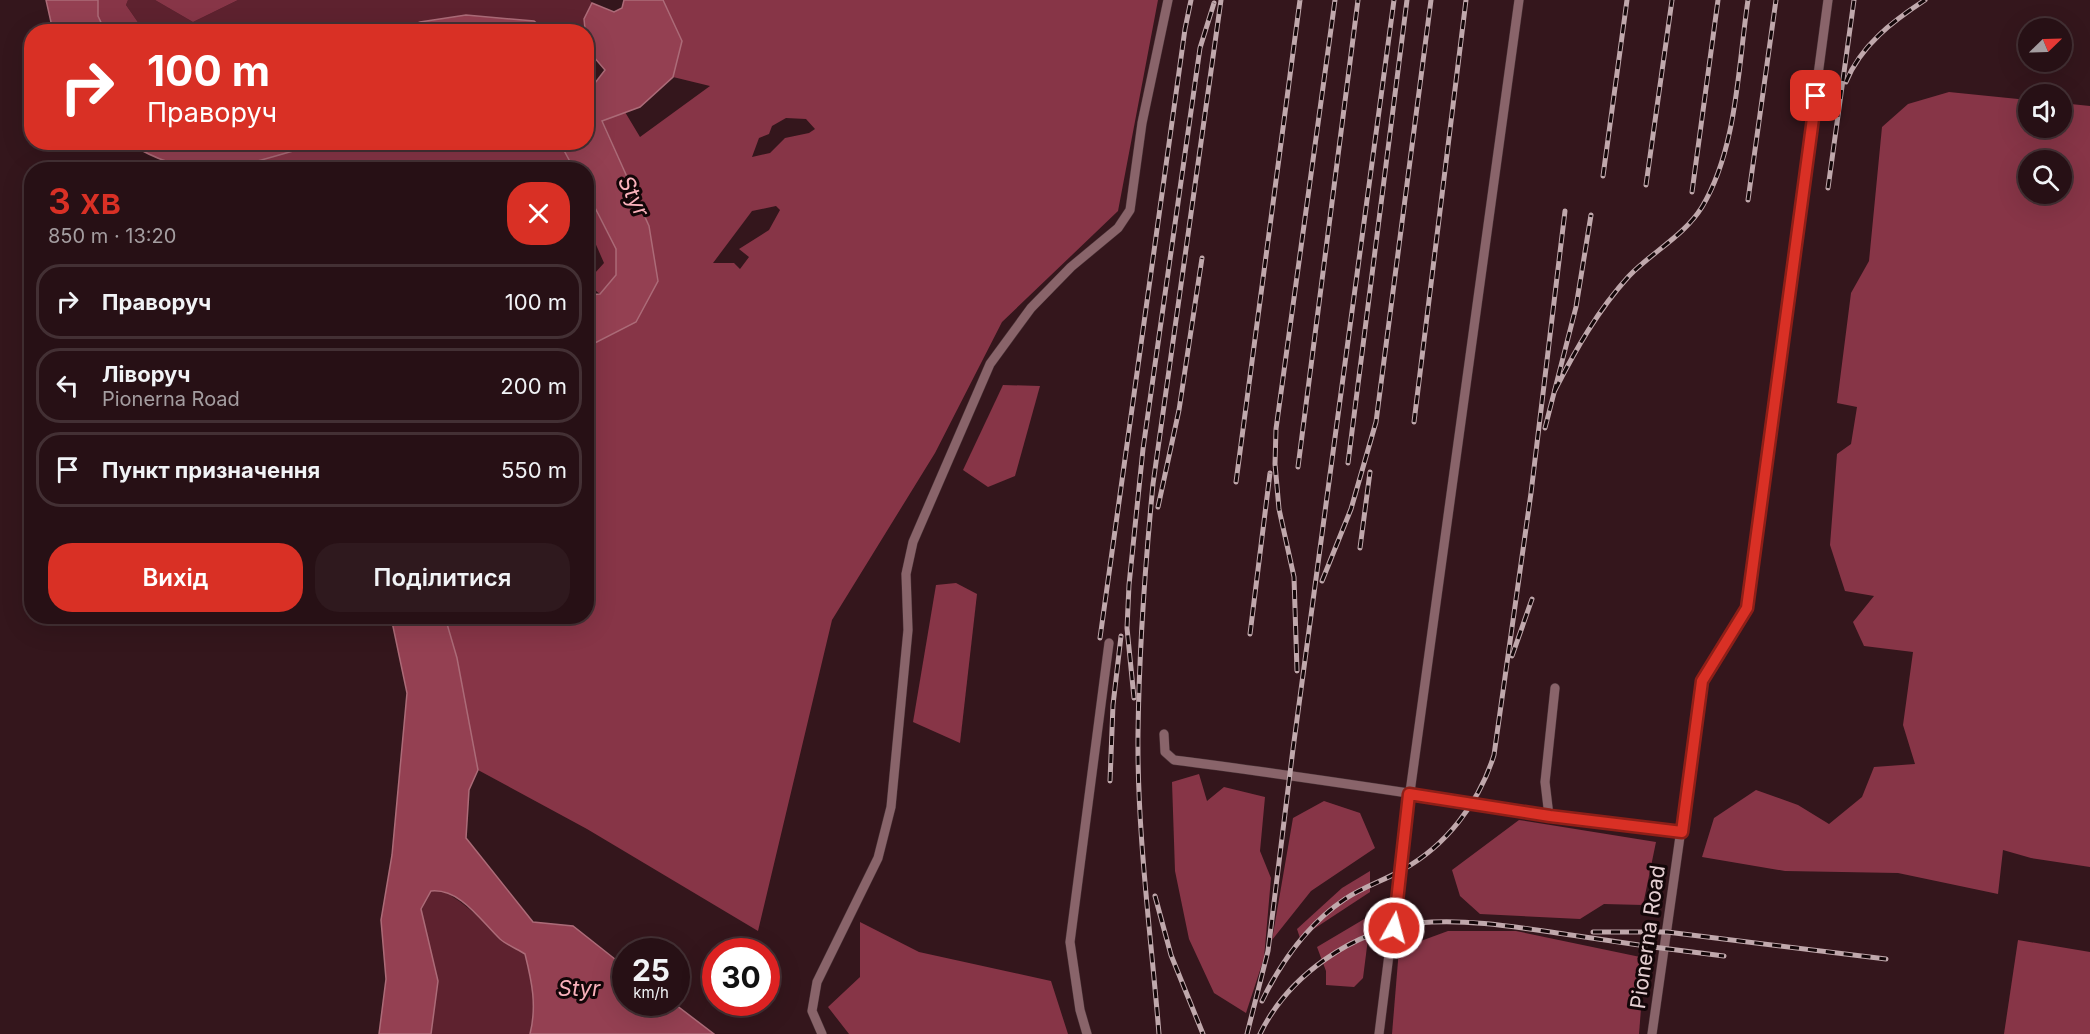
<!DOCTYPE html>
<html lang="uk">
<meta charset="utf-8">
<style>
:root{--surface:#271015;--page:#2f191e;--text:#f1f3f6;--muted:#a49da0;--line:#433034;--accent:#d93025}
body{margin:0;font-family:Inter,sans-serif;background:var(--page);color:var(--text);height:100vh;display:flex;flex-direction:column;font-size:22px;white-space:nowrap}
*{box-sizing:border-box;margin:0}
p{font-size:20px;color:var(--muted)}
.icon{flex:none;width:33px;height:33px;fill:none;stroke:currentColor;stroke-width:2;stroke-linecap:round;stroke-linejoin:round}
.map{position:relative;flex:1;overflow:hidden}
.details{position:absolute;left:24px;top:162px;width:570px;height:462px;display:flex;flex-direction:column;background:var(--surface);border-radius:24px;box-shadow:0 6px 24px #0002,0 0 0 2px var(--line)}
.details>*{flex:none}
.top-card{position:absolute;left:24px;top:24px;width:570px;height:126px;border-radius:24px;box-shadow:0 6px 24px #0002,0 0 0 2px var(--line);background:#d93025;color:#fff;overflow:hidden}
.needle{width:39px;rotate:67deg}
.tools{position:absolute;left:2018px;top:18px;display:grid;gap:12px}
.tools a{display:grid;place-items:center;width:54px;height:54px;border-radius:50%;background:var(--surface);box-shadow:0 6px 24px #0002,0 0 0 2px var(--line);font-size:30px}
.speed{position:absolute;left:612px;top:938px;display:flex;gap:12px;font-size:30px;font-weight:700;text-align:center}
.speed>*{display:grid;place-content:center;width:78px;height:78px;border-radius:50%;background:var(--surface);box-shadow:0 6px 24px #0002,0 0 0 2px var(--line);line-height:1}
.speed small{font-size:15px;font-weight:400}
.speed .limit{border:9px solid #d22;background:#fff;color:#111}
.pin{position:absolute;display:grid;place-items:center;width:51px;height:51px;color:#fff;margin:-26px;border-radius:12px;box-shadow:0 3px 9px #0006}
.me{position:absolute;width:66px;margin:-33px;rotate:7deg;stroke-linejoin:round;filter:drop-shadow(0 0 4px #0008)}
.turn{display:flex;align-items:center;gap:21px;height:126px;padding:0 24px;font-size:27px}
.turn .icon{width:78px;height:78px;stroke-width:2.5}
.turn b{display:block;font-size:42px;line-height:51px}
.round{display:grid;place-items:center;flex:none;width:63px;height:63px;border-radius:24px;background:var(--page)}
.overview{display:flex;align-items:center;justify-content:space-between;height:102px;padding:0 24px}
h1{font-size:36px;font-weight:600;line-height:45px;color:var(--accent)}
.action{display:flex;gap:12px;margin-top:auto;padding:12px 24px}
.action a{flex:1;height:69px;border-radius:24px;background:var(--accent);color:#fff;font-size:24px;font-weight:600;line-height:69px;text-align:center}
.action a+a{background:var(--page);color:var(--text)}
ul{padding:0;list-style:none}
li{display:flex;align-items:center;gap:18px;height:75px;margin:0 12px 9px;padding:0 12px;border:3px solid var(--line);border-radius:24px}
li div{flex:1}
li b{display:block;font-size:22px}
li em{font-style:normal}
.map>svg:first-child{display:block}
</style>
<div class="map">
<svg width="2090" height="1034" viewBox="0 0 2090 1034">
<rect width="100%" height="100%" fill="#34161c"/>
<g fill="#5e222f">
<path d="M 128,0 L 155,0 L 193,22 L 238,0 L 590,0 L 592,3 L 584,19 L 585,32 L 546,31 L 534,21 L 420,22 L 398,31 L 144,31 L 126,5 Z"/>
<path d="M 441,890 C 473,906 494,936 525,954 C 532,982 537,1006 530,1034 L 431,1034 L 438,981 L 421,909 L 431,891 Z"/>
</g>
<g fill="#873547" fill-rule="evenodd">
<path d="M 98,0 L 128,0 L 126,5 L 144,31 L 105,31 L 98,16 Z"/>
<path d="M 155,0 L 238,0 L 193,22 Z"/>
<path d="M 663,0 L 1158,0 L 1118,211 L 1002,322 L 935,453 L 832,620 L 758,931 L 587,829 L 478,770 L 457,658 L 445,617 L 586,616 L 587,343 L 593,344 L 649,226 L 602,120 L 625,112 L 640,137 L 710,86 L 673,77 L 682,41 ZM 786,118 L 806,119 L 815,129 L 809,133 L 785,138 L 770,153 L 752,157 L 759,138 L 769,134 L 772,126 ZM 776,206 L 780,210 L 769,230 L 739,249 L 749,257 L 740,269 L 734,263 L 713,263 L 752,211 Z"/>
<path d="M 1949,92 L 2028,100 L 2028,128 L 2061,128 L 2061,103 L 2090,106 L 2090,867 L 2031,858 L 2003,850 L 1998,894 L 1898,873 L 1785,871 L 1702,857 L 1714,818 L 1756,790 L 1798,805 L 1829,824 L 1862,797 L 1874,767 L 1915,764 L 1903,725 L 1913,652 L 1864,646 L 1853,622 L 1874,596 L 1845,591 L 1830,545 L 1837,454 L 1851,444 L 1857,407 L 1837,403 L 1851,293 L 1869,261 L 1882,127 L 1908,104 ZM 2028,160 L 2061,160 L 2061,194 L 2028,194 Z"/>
<path d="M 560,142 L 574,169 L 512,169 L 493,164 L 480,170 L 232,168 L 307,147 L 313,143 Z"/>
<path d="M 586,192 L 616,249 L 616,275 L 600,294 L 587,284 L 587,261 L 595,273 L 604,263 L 587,224 Z"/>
<path d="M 1003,385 L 1040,386 L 1015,476 L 988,487 L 963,470 Z"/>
<path d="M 956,583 L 977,594 L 960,743 L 913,722 L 936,585 Z"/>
<path d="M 1199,774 L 1207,801 L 1224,787 L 1265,797 L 1260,851 L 1271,878 L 1264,958 L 1246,1013 L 1214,993 L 1189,939 L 1175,871 L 1172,782 Z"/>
<path d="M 1324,801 L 1360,813 L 1375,848 L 1311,891 L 1272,940 L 1293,818 Z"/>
<path d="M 1519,820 L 1656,842 L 1643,905 L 1604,904 L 1580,919 L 1480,914 L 1460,896 L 1452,870 Z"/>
<path d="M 1370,871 L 1370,892 L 1300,938 L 1297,929 L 1342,888 Z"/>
<path d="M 1371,915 L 1363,978 L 1354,987 L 1326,985 L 1326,971 L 1317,947 Z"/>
<path d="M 860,922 L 919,952 L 1051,981 L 1068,1034 L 849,1034 L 828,1007 L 860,977 Z"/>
<path d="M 1448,931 L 1516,931 L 1645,958 L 1639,1034 L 1392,1034 L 1399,949 Z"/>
<path d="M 2018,940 L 2090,952 L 2090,1034 L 2004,1034 Z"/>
</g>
<g fill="#944052" stroke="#ac6b78" stroke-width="1.5">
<path d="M 46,0 L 98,0 L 98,16 L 105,31 L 53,31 Z"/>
<path d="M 624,0 L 663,0 L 682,41 L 673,77 L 640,107 L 602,121 L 649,226 L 658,281 L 636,322 L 593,344 L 587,343 L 587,295 L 600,294 L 616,275 L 616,249 L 587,192 L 586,170 L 574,169 L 560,143 L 586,142 L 587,73 L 595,83 L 605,70 L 587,49 L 584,19 L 592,3 L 614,12 L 622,8 Z"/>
<path d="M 466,15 L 534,21 L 546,31 L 398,31 L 420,22 Z"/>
<path d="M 129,143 L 313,142 L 313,143 L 307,147 C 238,166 197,186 129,143 Z"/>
<path d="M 391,617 L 445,617 L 457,658 L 478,770 L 469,790 L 466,838 L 533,922 L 573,926 L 625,967 L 626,1002 L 672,1002 L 714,1034 L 530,1034 C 537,1006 532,982 525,954 C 517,949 507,945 500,939 C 481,921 460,888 431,891 L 421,909 L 438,981 L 431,1034 L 379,1034 L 386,979 L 381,920 L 392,855 L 407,693 Z"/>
</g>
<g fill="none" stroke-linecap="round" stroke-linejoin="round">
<defs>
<g id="minor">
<path d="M 1164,734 L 1165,752 L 1174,760 C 1344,781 1512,811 1682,832"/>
<path d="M 1549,816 L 1545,782 L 1555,688"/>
<path d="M 822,1034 L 812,1011 L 817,982 L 878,858 L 891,807 L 908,630 L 906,574 L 913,542 L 990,364 L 1031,308 L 1071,267 L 1118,228 L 1130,210 L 1142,123 L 1168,0"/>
<path d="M 1087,1034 L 1080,1010 L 1070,942 L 1109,643"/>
<path d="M 1379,1034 L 1403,843 L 1519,0"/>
<path d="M 1652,1034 L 1702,681 L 1747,608 L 1828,0"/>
</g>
</defs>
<use href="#minor" stroke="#4a3337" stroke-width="10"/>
<use href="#minor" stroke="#89646a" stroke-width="9"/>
<defs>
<g id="rail">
<path d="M 1846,82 C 1861,45 1893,21 1925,0"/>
<path d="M 1603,176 L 1627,0"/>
<path d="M 1646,185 L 1672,0"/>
<path d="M 1828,188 L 1854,0"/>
<path d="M 1692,192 L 1718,0"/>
<path d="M 1748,200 L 1776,0"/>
<path d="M 1555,390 C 1576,349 1598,310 1629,276 C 1652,252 1684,236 1702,207 C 1737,149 1738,67 1748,0"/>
<path d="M 1414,422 L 1466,0"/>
<path d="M 1545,428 L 1576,307 L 1591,215"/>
<path d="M 1348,463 L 1407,0"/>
<path d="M 1298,467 L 1358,0"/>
<path d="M 1236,482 L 1300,0"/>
<path d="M 1158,507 L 1179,410 L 1202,258"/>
<path d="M 1360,548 L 1370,472"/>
<path d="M 1322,581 L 1351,509 L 1376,422 L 1431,0"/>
<path d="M 1250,634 L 1270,473"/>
<path d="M 1100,638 L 1185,29 L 1191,0"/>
<path d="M 1512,656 L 1532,599"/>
<path d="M 1297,671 L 1294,577 L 1279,509 L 1275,464 L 1276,429 L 1335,0"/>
<path d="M 1134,698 L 1127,628 L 1129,585 L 1143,449 L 1200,48 L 1214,3"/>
<path d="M 1110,781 L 1113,705 L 1121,636"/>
<path d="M 1155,896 L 1171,955 L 1203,1034"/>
<path d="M 1593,932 L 1667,932 L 1886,959"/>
<path d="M 1262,1001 C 1281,962 1308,924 1345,899 C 1363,887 1383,881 1402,870 C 1446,846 1479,803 1494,755 L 1531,493 L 1565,211"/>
<path d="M 1159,1034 C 1151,935 1137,834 1138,734 C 1139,651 1145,567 1153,484 L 1221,0"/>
<path d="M 1247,1034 L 1268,951 L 1293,749 L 1394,0"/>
<path d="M 1260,1034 C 1288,976 1353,930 1418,923 C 1468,918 1522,928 1571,935 C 1622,943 1673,950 1724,956"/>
</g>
</defs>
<use href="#rail" stroke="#c0a8ac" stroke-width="5"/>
<use href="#rail" stroke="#130608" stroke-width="3" stroke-dasharray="9" stroke-linecap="butt"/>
</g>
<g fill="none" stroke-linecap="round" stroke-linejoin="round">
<defs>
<path id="route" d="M 1394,928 L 1409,794 L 1550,816 L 1682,832 L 1702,681 L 1747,608 L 1816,96"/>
</defs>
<use href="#route" stroke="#8d1f18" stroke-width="15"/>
<use href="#route" stroke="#d93025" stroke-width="10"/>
</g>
<g text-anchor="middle" stroke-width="6" stroke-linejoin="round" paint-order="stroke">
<g font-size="21" fill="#e4ced1" stroke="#130608">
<text transform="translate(1648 937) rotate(-82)" y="7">Pionerna Road</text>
</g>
<g font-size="22" font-style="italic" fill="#fab2bc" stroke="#130608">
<text transform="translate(634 196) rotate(64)" y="8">Styr</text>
<text x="579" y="996">Styr</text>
</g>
</g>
</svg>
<div class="tools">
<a><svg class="needle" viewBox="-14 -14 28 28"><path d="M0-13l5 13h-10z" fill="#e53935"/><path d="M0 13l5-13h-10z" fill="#a49da0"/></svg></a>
<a><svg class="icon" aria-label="sound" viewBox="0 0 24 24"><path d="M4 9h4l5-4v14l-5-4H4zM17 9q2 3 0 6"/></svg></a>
<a><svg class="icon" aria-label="search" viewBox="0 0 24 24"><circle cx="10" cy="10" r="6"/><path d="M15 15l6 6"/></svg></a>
</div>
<div class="speed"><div>25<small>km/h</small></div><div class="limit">30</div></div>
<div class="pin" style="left:1816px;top:96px;background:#d93025"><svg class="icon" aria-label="arrive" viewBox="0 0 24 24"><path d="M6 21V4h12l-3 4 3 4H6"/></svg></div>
<svg class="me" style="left:1394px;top:928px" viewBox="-20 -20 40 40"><circle r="17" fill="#d93025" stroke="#fff" stroke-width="3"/><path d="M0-11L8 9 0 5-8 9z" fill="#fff"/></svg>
<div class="top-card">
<div class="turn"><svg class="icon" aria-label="right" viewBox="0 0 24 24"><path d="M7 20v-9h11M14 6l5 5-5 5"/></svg><div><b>100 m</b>Праворуч</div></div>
</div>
<section class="details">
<div class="overview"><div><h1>3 хв</h1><p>850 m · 13:20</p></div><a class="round" style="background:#d93025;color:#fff"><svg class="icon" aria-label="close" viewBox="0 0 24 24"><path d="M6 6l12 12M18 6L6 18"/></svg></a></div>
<ul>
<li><svg class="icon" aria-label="right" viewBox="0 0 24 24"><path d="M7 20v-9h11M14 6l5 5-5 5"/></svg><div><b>Праворуч</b></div><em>100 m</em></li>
<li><svg class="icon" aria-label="left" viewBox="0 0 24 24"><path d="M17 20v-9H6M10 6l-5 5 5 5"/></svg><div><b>Ліворуч</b><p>Pionerna Road</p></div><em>200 m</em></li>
<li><svg class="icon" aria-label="arrive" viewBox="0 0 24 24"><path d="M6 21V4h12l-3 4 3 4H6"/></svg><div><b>Пункт призначення</b></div><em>550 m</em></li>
</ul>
<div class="action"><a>Вихід</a><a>Поділитися</a></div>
</section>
</div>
